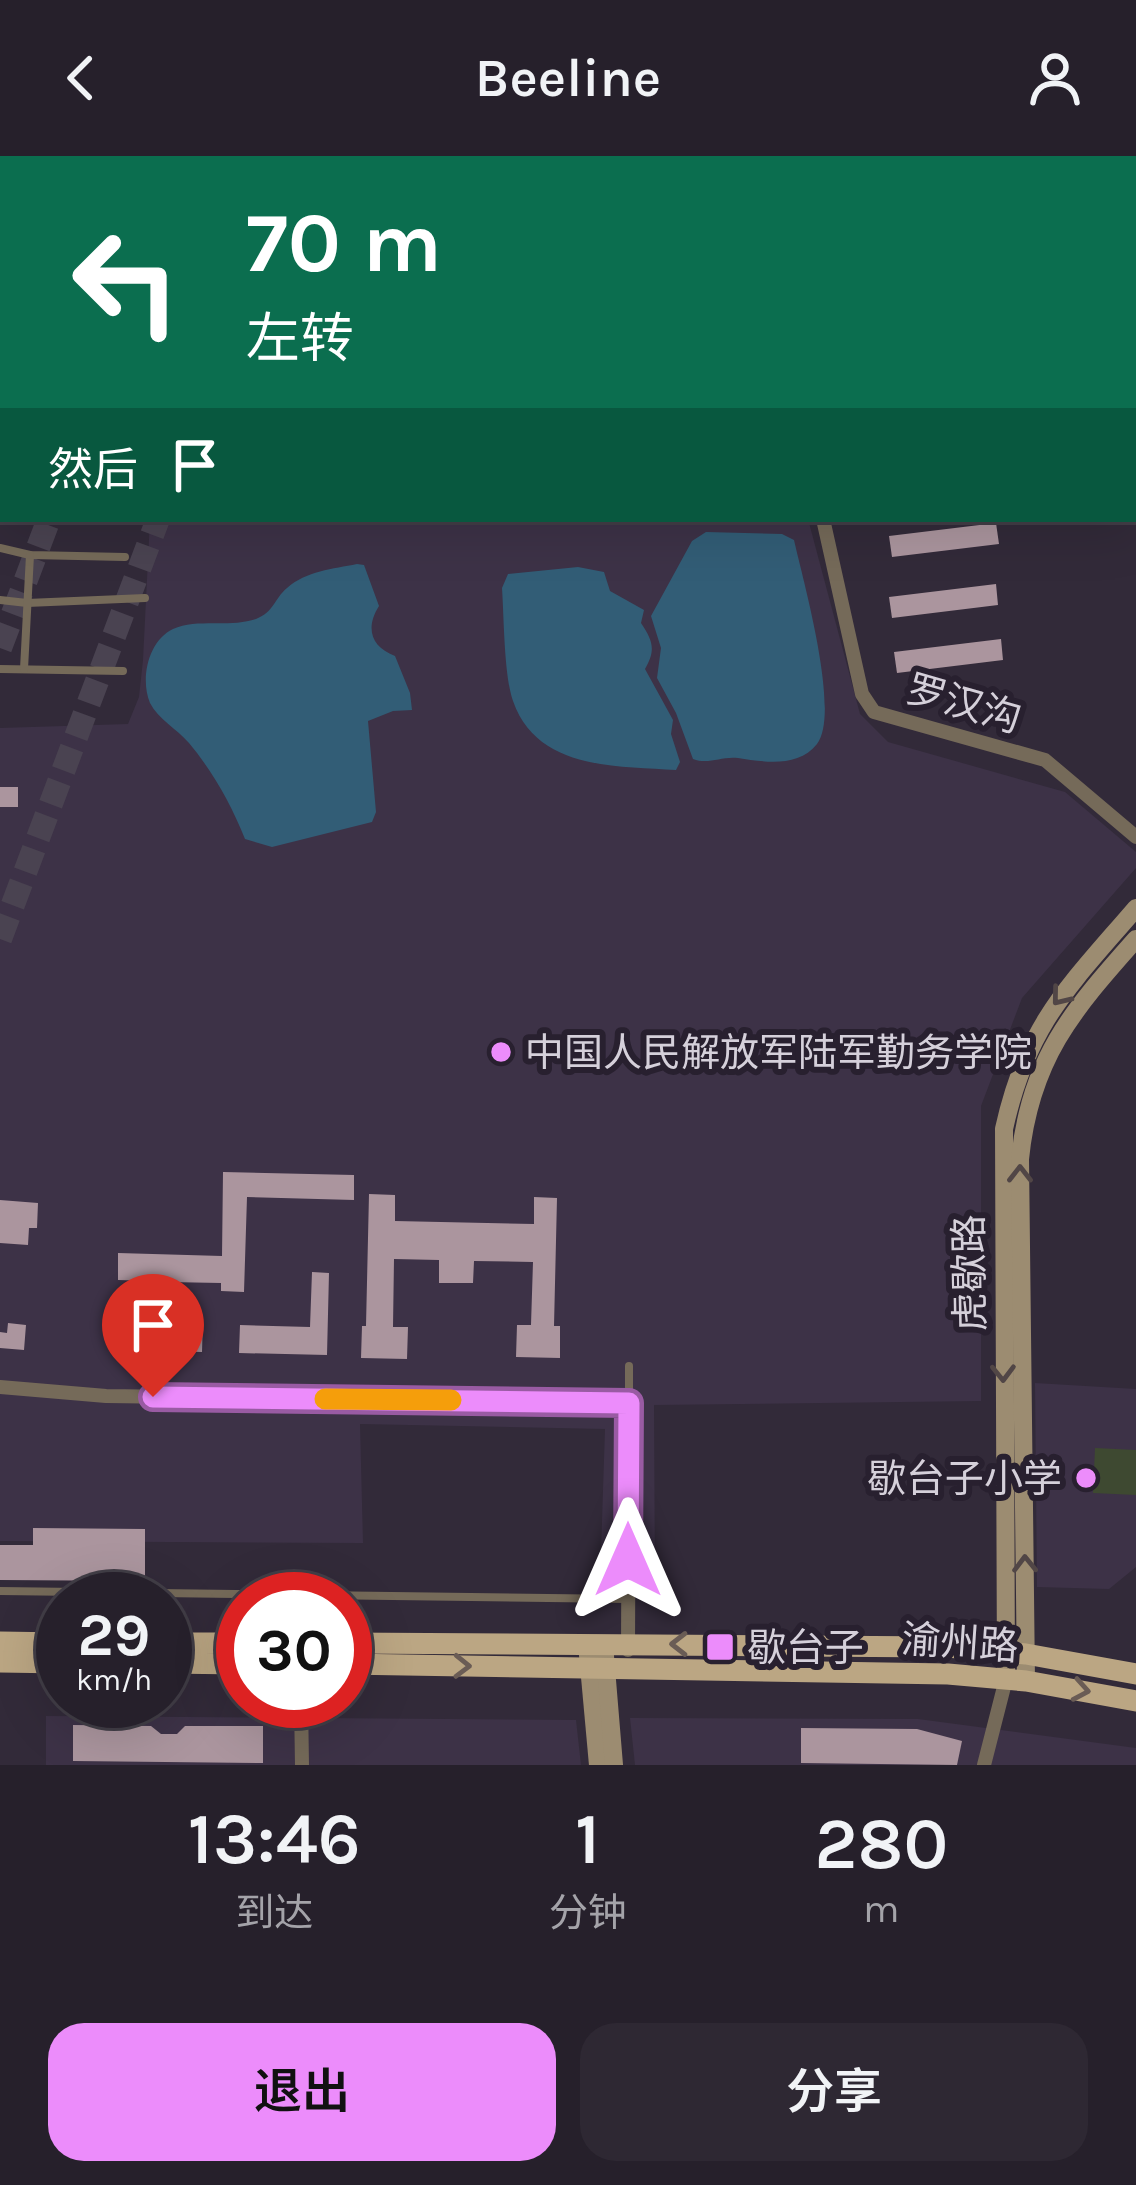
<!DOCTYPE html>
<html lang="zh">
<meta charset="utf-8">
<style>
:root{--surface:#26202b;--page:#2e2833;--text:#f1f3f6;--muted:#a4a3a9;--line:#423e47;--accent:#ec8cfb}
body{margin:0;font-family:Karla,"Noto Sans SC",sans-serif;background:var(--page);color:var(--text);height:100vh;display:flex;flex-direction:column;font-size:45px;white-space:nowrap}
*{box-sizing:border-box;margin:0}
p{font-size:39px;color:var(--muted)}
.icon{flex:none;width:66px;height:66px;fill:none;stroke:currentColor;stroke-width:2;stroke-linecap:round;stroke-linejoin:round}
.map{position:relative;height:1609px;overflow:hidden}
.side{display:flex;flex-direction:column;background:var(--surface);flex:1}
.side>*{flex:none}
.hud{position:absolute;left:0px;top:0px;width:1137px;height:366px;box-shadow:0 12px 48px #0002,0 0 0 3px var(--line);background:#0b6e4f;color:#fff;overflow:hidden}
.speed{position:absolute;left:36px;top:1416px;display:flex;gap:24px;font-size:60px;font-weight:700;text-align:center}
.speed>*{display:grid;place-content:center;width:156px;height:156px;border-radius:50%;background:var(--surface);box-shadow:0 12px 48px #0002,0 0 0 3px var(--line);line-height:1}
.speed small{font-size:30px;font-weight:400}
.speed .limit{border:18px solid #d22;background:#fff;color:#111}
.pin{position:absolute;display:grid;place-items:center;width:102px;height:102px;color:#fff;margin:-123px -51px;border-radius:50% 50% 50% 0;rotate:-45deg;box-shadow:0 0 12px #0007}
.pin .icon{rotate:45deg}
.me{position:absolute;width:132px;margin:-66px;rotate:0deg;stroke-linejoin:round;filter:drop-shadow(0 0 9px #0008)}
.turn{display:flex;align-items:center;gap:42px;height:252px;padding:0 48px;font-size:54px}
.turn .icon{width:156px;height:156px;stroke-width:2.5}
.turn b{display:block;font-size:84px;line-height:102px}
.then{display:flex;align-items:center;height:114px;padding:0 48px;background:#0003;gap:24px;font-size:45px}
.eta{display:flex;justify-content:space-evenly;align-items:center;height:204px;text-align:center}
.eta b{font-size:72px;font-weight:600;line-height:84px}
.cta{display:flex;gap:24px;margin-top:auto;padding:24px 48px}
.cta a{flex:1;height:138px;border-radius:36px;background:var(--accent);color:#111;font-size:48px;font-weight:600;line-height:138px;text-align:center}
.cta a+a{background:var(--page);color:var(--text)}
header{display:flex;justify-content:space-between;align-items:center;height:156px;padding:0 48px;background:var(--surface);font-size:54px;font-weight:600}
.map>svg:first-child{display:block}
</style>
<header><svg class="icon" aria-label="back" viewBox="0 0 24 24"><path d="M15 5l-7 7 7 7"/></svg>Beeline<svg class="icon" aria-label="person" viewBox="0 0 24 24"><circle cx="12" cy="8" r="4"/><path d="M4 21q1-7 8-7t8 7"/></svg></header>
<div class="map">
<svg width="1136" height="1609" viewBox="0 0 1136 1609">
<rect width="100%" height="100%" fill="#322a39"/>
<g fill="#3d3247">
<path d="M 150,363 L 808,363 L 860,558 L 888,586 L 1065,636 L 1136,696 L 1136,712 L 1022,842 L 981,950 L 981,1245 L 654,1249 L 655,1431 L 600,1427 L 605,1273 L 360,1268 L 363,1387 L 0,1385 L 0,572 L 128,568 L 139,541 L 143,504 Z"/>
<path d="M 1035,1227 L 1136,1233 L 1136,1411 L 1109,1433 L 1037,1431 Z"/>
<path d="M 46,1560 L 576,1564 L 581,1609 L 46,1609 Z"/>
<path d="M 630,1562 L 918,1563 L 1136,1592 L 1136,1609 L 635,1609 Z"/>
</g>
<path fill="#3e4931" d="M 1095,1292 L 1136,1294 L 1136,1339 L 1093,1337 Z"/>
<g fill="#325d76">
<path d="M 706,376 L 782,378 L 794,384 C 803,424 841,557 817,588 C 798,612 764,606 738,602 C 721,600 709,609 693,603 L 676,557 L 657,522 L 661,492 L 651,460 L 692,385 Z"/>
<path d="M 357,408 L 364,409 L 379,450 C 365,472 371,491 395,500 L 410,537 L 412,554 L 393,555 L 368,565 L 376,656 L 372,666 L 272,691 L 245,683 C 231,648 213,616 189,587 C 177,573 158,563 150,547 C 140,523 148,485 173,473 C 197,462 230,472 256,463 C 274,456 274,443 287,432 C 306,415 333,413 357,408 Z"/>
<path d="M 578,411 L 604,416 L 610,435 L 644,454 L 641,467 C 653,485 656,494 645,513 L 673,564 L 671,578 L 680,606 L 676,614 C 616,610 537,614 513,545 C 504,520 504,461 502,432 L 508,418 Z"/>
</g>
<g fill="#ab959e">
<path d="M 996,367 L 999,388 L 892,401 L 889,380 Z"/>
<path d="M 996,428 L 998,449 L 892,462 L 889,441 Z"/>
<path d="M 1001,483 L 1003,504 L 897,517 L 894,496 Z"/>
<rect x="0" y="631" width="18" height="20"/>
<path d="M 223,1016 L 354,1019 L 354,1044 L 247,1041 L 244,1136 L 221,1135 L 221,1127 L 168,1126 L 168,1162 L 203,1163 L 202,1196 L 112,1194 L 113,1161 L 150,1162 L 151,1125 L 118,1124 L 118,1097 L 222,1100 Z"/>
<path d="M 369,1038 L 395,1039 L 395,1065 L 534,1068 L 534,1041 L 557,1042 L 554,1170 L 560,1170 L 560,1202 L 516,1201 L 517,1169 L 531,1169 L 533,1106 L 474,1105 L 473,1127 L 439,1127 L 439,1104 L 394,1103 L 393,1171 L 408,1171 L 407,1203 L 361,1202 L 362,1170 L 366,1170 Z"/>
<path d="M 0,1044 L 38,1047 L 37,1072 L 29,1072 L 28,1089 L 0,1087 Z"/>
<path d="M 312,1116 L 329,1117 L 327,1199 L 239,1197 L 240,1169 L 310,1171 Z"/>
<path d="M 8,1167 L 26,1169 L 24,1194 L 0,1192 L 0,1176 L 7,1177 Z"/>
<path d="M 33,1372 L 145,1373 L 145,1425 L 0,1424 L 0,1389 L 33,1389 Z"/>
<path d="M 73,1569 L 151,1570 L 161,1578 L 177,1578 L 185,1570 L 263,1570 L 263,1607 L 73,1605 Z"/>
<path d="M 801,1572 L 917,1573 L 962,1585 L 957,1609 L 801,1607 Z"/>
</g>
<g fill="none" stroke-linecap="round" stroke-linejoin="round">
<g stroke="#4a4351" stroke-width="24" stroke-dasharray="24 12" stroke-linecap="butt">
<path d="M 184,3 L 185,0"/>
<path d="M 294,3 L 295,0"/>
<path d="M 0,492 L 49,363"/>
<path d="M 0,783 L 158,363"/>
</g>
<g stroke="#756a59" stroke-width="8">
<path d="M 0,392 L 30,399 L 125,401"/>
<path d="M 0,444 L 27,447 L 145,442"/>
<path d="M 0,513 L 123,515"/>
<path d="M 24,513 L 30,399"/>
<path d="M 629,1246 L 629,1210"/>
<path d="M 0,1435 L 628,1443"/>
</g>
<g stroke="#756a59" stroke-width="14">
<path d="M 1134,126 L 1136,125"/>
<path d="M 823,363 L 862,538 L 874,556 L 1045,604 L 1136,681"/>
<path d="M 0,1231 L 106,1240 L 629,1247 L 628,1494"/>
<path d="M 301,1545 L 302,1609"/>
<path d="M 984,1609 L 1006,1523"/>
</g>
<g stroke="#9c8c71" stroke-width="18">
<path d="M 587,1488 L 598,1609"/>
<path d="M 604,1488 L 614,1609"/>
<path d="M 1006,1523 L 1004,973 C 1027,868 1069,830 1136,752"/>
<path d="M 1026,1525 L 1020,1003 C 1030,903 1072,855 1136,783"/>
</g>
<g stroke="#bba683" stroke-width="21">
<path d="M 0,1486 L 63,1487"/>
<path d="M 165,1487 L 243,1487"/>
<path d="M 345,1487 L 947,1491 L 1026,1498 L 1136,1518"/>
<path d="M 0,1506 L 63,1507"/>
<path d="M 165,1507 L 243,1508"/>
<path d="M 345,1508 L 948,1518 L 1026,1525 L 1136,1545"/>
</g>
</g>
<defs><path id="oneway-chevron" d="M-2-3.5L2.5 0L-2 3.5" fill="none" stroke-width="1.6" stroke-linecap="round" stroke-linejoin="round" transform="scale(3)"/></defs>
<g stroke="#514646">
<use href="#oneway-chevron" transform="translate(1060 841) rotate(129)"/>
<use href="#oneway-chevron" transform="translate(1020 1018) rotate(-90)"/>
<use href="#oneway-chevron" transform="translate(1003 1217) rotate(89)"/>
<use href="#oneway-chevron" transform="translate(1025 1408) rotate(-91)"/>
</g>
<g stroke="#6a5c55">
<use href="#oneway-chevron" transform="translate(679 1488) rotate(180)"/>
<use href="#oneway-chevron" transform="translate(462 1510) rotate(1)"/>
<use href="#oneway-chevron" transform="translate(1081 1534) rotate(10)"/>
</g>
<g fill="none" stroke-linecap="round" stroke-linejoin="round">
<defs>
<path id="route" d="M 153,1241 L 629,1247 L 628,1404"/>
</defs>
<use href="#route" stroke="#995ba3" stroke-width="30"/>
<use href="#route" stroke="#ec8cfb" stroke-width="21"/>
<path stroke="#f59e0b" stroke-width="21" d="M 325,1243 L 451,1244"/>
</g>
<g fill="#ec8cfb" stroke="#28202f" stroke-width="4.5">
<circle cx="501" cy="896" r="12"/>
<circle cx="1086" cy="1322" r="12"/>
<rect x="705" y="1476" width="30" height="30" rx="6"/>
</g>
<g text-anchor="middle" stroke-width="12" stroke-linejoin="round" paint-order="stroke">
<g font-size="39" fill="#d5d0da" stroke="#28202f">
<text transform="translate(964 547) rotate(16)" y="14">罗汉沟</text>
<text transform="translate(969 1117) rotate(-91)" y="14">虎歇路</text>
<text transform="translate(960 1486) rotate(4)" y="14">渝州路</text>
</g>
<g font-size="39" fill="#d5d0da" stroke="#28202f" text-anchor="start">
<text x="525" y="910">中国人民解放军陆军勤务学院</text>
<text x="1062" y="1336" text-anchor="end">歇台子小学</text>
<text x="747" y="1505">歇台子</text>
</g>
</g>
</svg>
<div class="speed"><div>29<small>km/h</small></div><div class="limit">30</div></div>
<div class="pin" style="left:153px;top:1241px;background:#d93025"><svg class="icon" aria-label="arrive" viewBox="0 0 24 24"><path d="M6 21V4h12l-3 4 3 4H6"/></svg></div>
<svg class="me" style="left:628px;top:1404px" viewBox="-20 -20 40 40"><path d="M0-17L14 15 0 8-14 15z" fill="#ec8cfb" stroke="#fff" stroke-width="4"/></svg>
<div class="hud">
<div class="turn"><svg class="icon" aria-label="left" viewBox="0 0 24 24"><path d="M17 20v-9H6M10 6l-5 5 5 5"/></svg><div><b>70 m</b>左转</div></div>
<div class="then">然后<svg class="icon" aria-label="arrive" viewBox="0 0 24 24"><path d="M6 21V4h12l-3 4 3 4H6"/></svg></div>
</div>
</div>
<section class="side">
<div class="eta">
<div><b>13:46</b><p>到达</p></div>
<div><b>1</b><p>分钟</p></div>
<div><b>280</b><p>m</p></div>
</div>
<div class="cta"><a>退出</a><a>分享</a></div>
</section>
